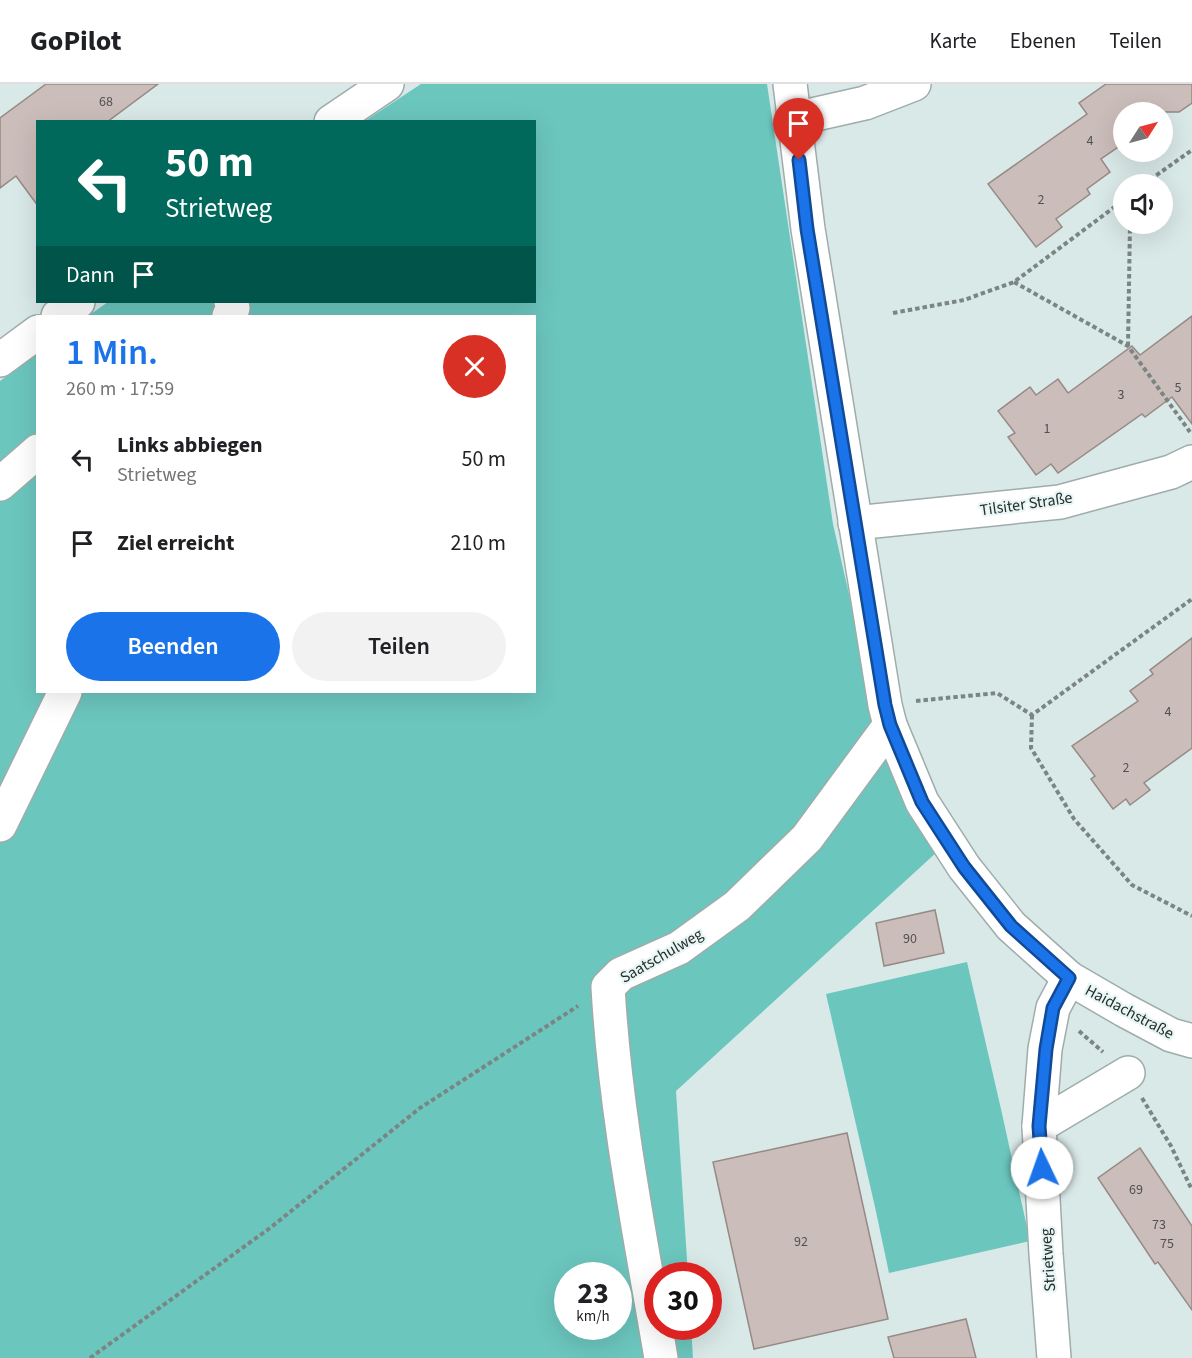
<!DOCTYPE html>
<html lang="de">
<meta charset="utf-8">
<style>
:root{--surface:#fff;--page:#f2f2f2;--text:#202124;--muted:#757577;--line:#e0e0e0;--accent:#1a73e8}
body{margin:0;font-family:"Source Sans 3",sans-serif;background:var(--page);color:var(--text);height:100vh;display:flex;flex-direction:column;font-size:22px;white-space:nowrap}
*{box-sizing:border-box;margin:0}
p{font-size:20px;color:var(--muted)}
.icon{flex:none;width:33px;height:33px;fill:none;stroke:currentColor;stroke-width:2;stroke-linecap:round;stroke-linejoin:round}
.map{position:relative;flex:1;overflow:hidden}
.details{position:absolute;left:36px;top:231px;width:500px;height:378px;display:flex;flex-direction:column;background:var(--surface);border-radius:0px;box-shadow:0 6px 24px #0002}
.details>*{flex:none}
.guide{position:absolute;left:36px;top:36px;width:500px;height:183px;border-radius:0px;box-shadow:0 6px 24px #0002;background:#00695c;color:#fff;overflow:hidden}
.needle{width:39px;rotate:54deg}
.controls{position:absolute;left:1113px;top:18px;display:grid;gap:12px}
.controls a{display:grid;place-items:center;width:60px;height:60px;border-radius:50%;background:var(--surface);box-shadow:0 6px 24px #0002;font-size:30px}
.speed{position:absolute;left:554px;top:1178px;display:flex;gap:12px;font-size:30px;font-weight:700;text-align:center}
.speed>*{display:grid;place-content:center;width:78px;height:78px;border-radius:50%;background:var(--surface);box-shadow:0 6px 24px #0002;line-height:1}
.speed small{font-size:15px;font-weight:400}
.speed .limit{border:9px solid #d22;background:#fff;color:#111}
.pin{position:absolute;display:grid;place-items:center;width:51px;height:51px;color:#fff;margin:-62px -26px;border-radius:50% 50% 50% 0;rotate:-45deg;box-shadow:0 0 6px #0007}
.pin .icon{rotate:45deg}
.me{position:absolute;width:66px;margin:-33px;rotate:357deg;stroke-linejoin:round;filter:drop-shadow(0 0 4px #0008)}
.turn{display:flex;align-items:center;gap:21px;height:126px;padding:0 30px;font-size:27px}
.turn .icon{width:78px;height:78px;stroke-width:2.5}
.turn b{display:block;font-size:42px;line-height:51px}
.then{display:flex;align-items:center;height:57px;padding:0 30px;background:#0003;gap:12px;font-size:22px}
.round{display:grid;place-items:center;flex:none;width:63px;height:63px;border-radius:32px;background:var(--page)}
.headline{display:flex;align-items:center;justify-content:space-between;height:102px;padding:0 30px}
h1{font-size:36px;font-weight:600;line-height:45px;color:var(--accent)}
.button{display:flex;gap:12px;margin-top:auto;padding:12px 30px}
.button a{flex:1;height:69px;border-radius:36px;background:var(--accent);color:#fff;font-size:24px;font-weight:600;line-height:69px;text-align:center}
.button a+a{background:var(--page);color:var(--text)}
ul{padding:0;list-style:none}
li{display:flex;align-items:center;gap:18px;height:84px;padding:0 30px}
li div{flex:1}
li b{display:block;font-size:22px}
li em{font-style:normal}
header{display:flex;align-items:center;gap:36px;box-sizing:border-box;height:84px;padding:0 30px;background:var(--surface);border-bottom:2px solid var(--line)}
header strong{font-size:28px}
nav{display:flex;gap:33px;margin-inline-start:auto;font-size:21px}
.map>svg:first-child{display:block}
</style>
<header>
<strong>GoPilot</strong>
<nav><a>Karte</a><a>Ebenen</a><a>Teilen</a></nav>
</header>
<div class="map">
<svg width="1192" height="1274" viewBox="0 0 1192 1274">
<rect width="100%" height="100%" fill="#d9e9e7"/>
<g fill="#6bc6be" fill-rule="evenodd">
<path d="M 421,0 L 767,0 L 833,440 L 875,625 L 938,767 L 676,1007 L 688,1191 L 657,1191 L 657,1242 L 691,1242 L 693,1274 L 0,1274 L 0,297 L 37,270 L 38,608 L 534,608 L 534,232 L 88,232 L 108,218 L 534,218 L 534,38 L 365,37 ZM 567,1191 L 618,1191 L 618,1242 L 567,1242 Z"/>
<path d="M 967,878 L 1001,1025 L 1030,1157 L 889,1189 L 875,1123 L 826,910 Z"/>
</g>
<g fill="#cbbdba" stroke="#968986" stroke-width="1.5">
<path d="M 46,0 L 158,0 L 107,38 L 38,38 L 38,122 L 16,92 L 0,104 L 0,34 Z"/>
<path d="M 1106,0 L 1192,0 L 1192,19 L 1179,28 L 1124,28 L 1124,59 L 1101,75 L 1110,88 L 1087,105 L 1090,110 L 1056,135 L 1062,143 L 1036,163 L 988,100 L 1087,30 L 1079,19 Z"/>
<path d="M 1192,232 L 1192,340 L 1172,313 L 1145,333 L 1142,330 L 1058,389 L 1051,380 L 1036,391 L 1008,353 L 1015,349 L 998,327 L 1030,303 L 1036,311 L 1058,295 L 1068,309 L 1132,262 L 1140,271 Z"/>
<path d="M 1192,554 L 1192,664 L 1144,699 L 1150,706 L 1130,721 L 1126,715 L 1113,725 L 1091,695 L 1095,692 L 1072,662 L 1138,617 L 1130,607 L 1153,590 L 1150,586 Z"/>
<path d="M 935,826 L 944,869 L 884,882 L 876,839 Z"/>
<path d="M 847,1049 L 888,1235 L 754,1265 L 713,1078 Z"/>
<path d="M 1140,1064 L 1192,1142 L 1192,1226 L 1158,1178 L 1155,1180 L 1098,1094 Z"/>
<path d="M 966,1235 L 976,1274 L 894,1274 L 888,1253 Z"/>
</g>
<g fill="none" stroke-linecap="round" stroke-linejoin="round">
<defs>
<g id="minor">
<path d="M 790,0 L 808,145 L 885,621 L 890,641 L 922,718 L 964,783 L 1011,842 L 1069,894 L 1124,926 L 1171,951 L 1192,957"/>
<path d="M 794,35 L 865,19 L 914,0"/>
<path d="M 331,38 L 387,0"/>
<path d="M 58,232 L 78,218"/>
<path d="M 229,232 L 233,224 L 231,218"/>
<path d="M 0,276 L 38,248"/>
<path d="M 0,400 L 38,367"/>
<path d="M 855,439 L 1060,418 L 1171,388 L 1192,378"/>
<path d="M 0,741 L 65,608"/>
<path d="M 1039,1042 L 1128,989"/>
<path d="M 661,1274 C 640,1151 615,1028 608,903 L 621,890 L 679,864 L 737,822 L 807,754 L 890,641"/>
<path d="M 1054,1274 L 1046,1170 L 1039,1042 L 1045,965 L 1053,924 L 1069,894"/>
</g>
</defs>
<use href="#minor" stroke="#9eadab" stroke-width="36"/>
<g stroke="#7b8584" stroke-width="4" stroke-dasharray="4.5 3" stroke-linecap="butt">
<path d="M 1144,100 L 1192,66"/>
<path d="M 1014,198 L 1128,262 L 1190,348"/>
<path d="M 893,229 L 964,216 L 1014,198 L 1124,116"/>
<path d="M 1128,262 L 1130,140"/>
<path d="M 916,617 L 997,609 L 1032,631 L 1192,515"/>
<path d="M 1032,631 L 1031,664 L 1074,735 L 1132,801 L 1192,832"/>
<path d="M 1079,947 L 1103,968"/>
<path d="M 1142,1014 L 1171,1062 L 1192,1106"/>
<path d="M 90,1274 L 270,1144 L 420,1024 L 578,922"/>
</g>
<use href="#minor" stroke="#fff" stroke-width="33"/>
</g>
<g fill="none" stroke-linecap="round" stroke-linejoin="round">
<defs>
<path id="route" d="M 799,76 L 807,145 L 885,621 L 890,641 L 922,718 L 964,783 L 1011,842 L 1069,894 L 1053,924 L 1046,965 L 1039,1042 L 1042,1084"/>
</defs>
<use href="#route" stroke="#114b97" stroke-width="15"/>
<use href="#route" stroke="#1a73e8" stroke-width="10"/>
</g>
<g text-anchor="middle" stroke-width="4.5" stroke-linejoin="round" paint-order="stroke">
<g font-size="14" fill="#515250">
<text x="106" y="22">68</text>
<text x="1090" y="61">4</text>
<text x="1041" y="120">2</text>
<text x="1178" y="308">5</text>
<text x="1121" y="315">3</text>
<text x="1047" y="349">1</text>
<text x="1168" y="632">4</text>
<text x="1126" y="688">2</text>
<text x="910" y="859">90</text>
<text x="1136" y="1110">69</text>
<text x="1159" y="1145">73</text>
<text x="801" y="1162">92</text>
<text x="1167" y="1164">75</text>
</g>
<g font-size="16" fill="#282e2d" stroke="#e7f6f4">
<text transform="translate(1026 419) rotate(-8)" y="6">Tilsiter Straße</text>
<text transform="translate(661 871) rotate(-30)" y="6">Saatschulweg</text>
<text transform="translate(1130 927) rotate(28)" y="6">Haidachstraße</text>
<text transform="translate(1047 1176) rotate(-94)" y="6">Strietweg</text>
</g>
</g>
</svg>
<div class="controls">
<a><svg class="needle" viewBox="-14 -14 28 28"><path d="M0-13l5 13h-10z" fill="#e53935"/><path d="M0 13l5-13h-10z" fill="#757577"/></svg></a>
<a><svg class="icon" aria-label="sound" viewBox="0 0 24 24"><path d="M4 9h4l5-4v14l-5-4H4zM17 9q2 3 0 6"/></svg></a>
</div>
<div class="speed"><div>23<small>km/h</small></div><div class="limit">30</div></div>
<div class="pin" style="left:799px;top:76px;background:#d93025"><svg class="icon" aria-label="arrive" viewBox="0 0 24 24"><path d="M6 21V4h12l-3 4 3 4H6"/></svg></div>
<svg class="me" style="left:1042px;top:1084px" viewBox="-20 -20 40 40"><circle r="19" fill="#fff"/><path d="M0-13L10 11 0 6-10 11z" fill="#1a73e8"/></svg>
<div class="guide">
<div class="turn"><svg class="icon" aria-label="left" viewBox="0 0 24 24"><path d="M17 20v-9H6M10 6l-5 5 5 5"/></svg><div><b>50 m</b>Strietweg</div></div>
<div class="then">Dann<svg class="icon" aria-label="arrive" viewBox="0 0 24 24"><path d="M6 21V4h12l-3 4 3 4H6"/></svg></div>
</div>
<section class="details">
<div class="headline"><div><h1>1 Min.</h1><p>260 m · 17:59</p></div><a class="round" style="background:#d93025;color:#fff"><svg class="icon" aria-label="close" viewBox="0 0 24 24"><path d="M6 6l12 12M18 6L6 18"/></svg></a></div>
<ul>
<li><svg class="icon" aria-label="left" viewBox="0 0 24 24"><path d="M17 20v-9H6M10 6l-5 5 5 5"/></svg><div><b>Links abbiegen</b><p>Strietweg</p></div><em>50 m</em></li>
<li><svg class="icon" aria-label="arrive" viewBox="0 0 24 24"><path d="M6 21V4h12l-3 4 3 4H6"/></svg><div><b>Ziel erreicht</b></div><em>210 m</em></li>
</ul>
<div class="button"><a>Beenden</a><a>Teilen</a></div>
</section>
</div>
